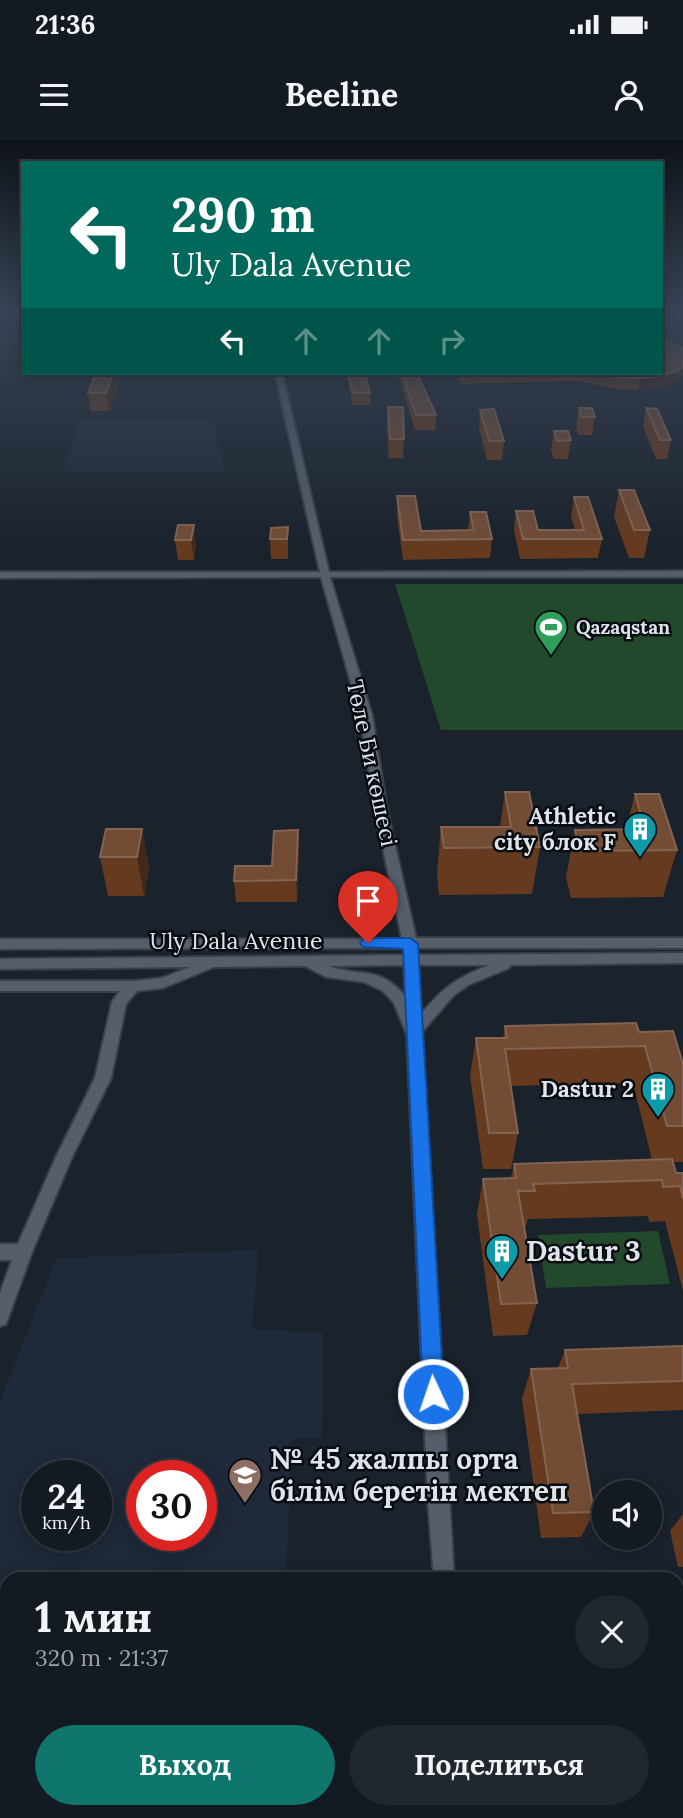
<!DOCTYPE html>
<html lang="ru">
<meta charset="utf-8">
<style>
:root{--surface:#141a21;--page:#21272e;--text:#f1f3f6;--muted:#9da1a5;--line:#33383f;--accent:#0f766e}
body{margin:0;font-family:Lora,serif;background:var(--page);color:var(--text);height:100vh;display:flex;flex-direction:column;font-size:26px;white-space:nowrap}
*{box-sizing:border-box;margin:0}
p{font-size:23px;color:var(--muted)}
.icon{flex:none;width:38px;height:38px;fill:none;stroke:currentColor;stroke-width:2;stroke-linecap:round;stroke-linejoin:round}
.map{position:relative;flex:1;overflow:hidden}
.panel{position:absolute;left:0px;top:1432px;width:684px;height:247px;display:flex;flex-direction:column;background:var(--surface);border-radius:21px 21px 0 0;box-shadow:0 4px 18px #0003,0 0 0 2px var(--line)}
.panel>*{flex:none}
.hud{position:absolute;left:21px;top:21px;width:642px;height:214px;border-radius:0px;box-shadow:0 4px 18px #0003,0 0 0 2px var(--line);background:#00695c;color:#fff;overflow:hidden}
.buttons{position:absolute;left:592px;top:1340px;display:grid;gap:14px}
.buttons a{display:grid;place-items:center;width:70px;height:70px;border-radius:50%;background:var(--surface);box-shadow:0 4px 18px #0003,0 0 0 2px var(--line);font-size:35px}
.speed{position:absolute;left:21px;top:1320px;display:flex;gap:14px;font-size:35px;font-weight:700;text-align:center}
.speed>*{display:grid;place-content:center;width:91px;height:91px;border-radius:50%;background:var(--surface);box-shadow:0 4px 18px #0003,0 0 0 2px var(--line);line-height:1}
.speed small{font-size:18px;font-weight:400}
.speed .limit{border:10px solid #d22;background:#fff;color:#111}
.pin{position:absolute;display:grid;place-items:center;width:60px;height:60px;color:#fff;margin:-72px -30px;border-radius:50% 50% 50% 0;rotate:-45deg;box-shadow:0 0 7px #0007}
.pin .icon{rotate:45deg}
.me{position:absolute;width:77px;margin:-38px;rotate:357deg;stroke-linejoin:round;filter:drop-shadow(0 0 5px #0008)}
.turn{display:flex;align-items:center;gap:24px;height:147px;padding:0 35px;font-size:32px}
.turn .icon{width:91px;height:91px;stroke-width:2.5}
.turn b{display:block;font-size:49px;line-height:60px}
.lanes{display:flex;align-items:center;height:66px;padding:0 35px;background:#0003;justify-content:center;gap:35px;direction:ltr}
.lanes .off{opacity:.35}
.round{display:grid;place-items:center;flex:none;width:74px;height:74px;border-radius:37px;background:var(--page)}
.summary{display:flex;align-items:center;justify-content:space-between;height:119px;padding:0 35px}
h1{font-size:42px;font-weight:700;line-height:52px}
.action{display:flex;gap:14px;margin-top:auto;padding:14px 35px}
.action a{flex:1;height:80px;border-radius:42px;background:var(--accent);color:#fff;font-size:28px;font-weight:700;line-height:80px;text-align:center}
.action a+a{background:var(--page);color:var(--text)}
.status{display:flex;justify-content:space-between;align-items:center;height:49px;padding:0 35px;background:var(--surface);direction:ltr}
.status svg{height:19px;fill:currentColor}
header{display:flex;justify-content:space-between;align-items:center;height:91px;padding:0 35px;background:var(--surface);font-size:32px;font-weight:700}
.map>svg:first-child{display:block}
</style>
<div class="status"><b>21:36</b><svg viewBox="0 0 49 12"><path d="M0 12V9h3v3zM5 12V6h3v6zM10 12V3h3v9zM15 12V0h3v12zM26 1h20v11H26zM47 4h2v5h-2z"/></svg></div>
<header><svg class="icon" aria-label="menu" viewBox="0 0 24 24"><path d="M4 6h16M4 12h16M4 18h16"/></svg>Beeline<svg class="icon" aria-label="person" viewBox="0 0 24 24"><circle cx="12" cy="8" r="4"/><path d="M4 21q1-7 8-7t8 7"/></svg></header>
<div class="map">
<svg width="683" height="1678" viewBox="0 0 683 1678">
<rect width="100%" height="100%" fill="#1a222c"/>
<g fill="#1f2939" fill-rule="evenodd">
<path d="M 81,279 L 213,279 L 224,332 L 63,332 Z"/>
<path d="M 259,1110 L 252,1189 L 323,1193 L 322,1299 L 292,1299 L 286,1438 L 7,1438 L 7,1671 L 277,1671 L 277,1678 L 0,1678 L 0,1262 L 56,1118 ZM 37,1335 L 96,1335 L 96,1395 L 37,1395 ZM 142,1335 L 201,1335 L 201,1395 L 142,1395 Z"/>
</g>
<g fill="#22492c">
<path d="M 395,444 L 683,444 L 683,590 L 441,590 Z"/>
<path d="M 658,1091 L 670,1144 L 546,1148 L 538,1095 Z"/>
</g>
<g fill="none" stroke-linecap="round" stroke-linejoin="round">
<defs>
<g id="minor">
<path d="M 275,233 L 282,233 L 329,432 L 683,431 L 683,437 L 330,437 L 372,575 L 387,670 L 416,798 L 683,798 L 683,808 L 417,808 L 417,815 L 683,813 L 683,823 L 511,825 L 509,828 L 468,845 L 454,855 L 422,892 L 454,1438 L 434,1438 L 428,1362 L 407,895 L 394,863 L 383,851 L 364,842 L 326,837 L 305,826 L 214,827 L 163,848 L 137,851 L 126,864 L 111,938 L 72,1017 L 32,1112 L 6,1184 L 0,1186 L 0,1153 L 12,1120 L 0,1120 L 0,1104 L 18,1104 L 56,1017 L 95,938 L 112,862 L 120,851 L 0,851 L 0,841 L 133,841 L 162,838 L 190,827 L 0,829 L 0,819 L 404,815 L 403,808 L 0,809 L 0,799 L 402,799 L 375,670 L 360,575 L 321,437 L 0,438 L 0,432 L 320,432 ZM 404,825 L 406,857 C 378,824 361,838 329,826 ZM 418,825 L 489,825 C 455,839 445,846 421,874 Z"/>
<path d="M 452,1671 L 476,1671 L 477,1678 L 453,1678 Z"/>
</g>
</defs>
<use href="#minor" stroke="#393f48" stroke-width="4"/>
<use href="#minor" fill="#555e6a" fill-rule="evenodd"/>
</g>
<g fill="#653a1f">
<path d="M 683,208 L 683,236 L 674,243 L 658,248 L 638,250 L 615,249 L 579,241 L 461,244 L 456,233 L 662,233 Z"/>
<path d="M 347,233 L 365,233 L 370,253 L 370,265 L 353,265 L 347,238 Z"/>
<path d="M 399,233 L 417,233 L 436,275 L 435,290 L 415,290 L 399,237 Z"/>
<path d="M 120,238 L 109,271 L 91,271 L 88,253 Z"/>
<path d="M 388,267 L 404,299 L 403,318 L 389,318 L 387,285 Z"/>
<path d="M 579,268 L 595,277 L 592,295 L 578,295 L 576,286 Z"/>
<path d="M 646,268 L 671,300 L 667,319 L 656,319 L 643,287 Z"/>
<path d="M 480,270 L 504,301 L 502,320 L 487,320 L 479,288 Z"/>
<path d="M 554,291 L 571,300 L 568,319 L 554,319 L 551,310 Z"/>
<path d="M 619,350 L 650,390 L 644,418 L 629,418 L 614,377 Z"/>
<path d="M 397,356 L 421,391 L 468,390 L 470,372 L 492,399 L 490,418 L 403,420 L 397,376 Z"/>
<path d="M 574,357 L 602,399 L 598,418 L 520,419 L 514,390 L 516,371 L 538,390 L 575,390 L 571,377 Z"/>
<path d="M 178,385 L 196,405 L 194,420 L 178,420 L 175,400 Z"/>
<path d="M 288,387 L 288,419 L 271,419 L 270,399 Z"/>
<path d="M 505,652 L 540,707 L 532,754 L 439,755 L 437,734 L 441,687 L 500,687 Z"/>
<path d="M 635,654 L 677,710 L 663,757 L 571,758 L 566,737 L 575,690 L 626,689 Z"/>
<path d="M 142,689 L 149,728 L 144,756 L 108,756 L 100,717 Z"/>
<path d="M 298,690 L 299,712 L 297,762 L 236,762 L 234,741 L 272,726 Z"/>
<path d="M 505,886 L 639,892 L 683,924 L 683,1022 L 673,1022 L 676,1033 L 683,1033 L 683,1151 L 665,1081 L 649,1082 L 648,1076 L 528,1079 L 526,1086 L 524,1086 L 537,1163 L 527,1195 L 493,1196 L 477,1074 L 483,1039 L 511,1038 L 514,1024 L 652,1020 L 633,943 L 511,946 L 518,993 L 511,1029 L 483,1029 L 470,936 L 476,898 L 503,898 Z"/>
<path d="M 683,1206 L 683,1270 L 577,1274 L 594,1372 L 581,1397 L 541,1398 L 522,1259 L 531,1229 L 558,1228 L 565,1210 Z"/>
<path d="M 683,1374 L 683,1427 L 678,1427 L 670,1391 Z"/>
<path d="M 602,1671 L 677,1671 L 683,1678 L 603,1678 Z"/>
</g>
<g fill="#42291b">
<path d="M 683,226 L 683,236 L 674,243 L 658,248 L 638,250 L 640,238 Z"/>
<path d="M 113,233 L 119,233 L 120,238 L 109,271 L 106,253 Z"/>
<path d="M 194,385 L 196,405 L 194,420 L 191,400 Z"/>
<path d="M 142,689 L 149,728 L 144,756 L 137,717 Z"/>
<path d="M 298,690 L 299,712 L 297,762 L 296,740 Z"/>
</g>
<g fill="#724c35" stroke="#836452" stroke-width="2">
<path d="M 662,198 L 683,208 L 683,226 L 677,231 L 660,236 L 640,238 L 617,237 L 597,233 L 662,233 Z"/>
<path d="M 96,233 L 113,233 L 106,253 L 88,253 Z"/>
<path d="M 348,233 L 365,233 L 370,253 L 353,253 Z"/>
<path d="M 402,233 L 417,233 L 436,275 L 416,275 Z"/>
<path d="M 388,267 L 403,267 L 404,299 L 390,299 Z"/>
<path d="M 579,268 L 592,268 L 595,277 L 581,277 Z"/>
<path d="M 646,268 L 657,269 L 671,300 L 660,300 Z"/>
<path d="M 494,269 L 504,301 L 489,301 L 480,270 Z"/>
<path d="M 554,291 L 568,291 L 571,300 L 557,301 Z"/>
<path d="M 619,350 L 634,350 L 650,390 L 634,390 Z"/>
<path d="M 397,356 L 415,356 L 421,391 L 474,390 L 470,372 L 486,372 L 492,399 L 403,400 Z"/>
<path d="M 574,357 L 588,357 L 602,399 L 523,399 L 516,371 L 533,371 L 538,390 L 584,390 Z"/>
<path d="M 178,385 L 194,385 L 191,400 L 175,400 Z"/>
<path d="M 288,387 L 287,399 L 270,399 L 271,388 Z"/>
<path d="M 505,652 L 529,652 L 540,707 L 444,708 L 441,687 L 511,687 Z"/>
<path d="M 635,654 L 659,654 L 677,710 L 580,711 L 575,690 L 645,689 Z"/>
<path d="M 106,689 L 142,689 L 137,717 L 100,717 Z"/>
<path d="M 298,690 L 296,740 L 234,741 L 235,726 L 272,726 L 274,691 Z"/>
<path d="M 636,883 L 639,892 L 673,891 L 683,924 L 683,986 L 667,986 L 645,906 L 505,909 L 518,993 L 489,993 L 476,898 L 507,898 L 505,886 Z"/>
<path d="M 672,1019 L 676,1033 L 683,1033 L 683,1058 L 680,1046 L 663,1047 L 662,1040 L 533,1044 L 535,1051 L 518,1051 L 537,1163 L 501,1164 L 483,1039 L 516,1038 L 514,1024 Z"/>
<path d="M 683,1206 L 683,1241 L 572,1244 L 594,1372 L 553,1373 L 531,1229 L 568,1228 L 565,1210 Z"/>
<path d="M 677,1651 L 683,1651 L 683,1678 L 617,1678 L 616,1671 L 677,1671 Z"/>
</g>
<linearGradient id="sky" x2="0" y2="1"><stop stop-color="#0e1318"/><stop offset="0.42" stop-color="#384456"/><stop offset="1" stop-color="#384456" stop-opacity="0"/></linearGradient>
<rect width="683" height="408" fill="url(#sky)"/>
<path fill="#1a73e8" stroke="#114b97" stroke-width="2" d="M 368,798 L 410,798 L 418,804 L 444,1254 L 441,1261 L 433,1264 L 426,1261 L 423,1254 L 403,809 L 363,807 L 360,803 L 363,799 Z"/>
<defs>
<symbol id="stadium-pin" viewBox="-11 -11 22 30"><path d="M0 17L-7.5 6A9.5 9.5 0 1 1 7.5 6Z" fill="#2e9e5b" stroke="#080b10"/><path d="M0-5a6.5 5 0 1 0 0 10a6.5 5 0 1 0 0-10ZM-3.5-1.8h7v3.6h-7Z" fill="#fff"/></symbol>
<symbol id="building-pin" viewBox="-11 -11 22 30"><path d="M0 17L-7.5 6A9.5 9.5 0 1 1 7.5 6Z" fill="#0f9aa8" stroke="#080b10"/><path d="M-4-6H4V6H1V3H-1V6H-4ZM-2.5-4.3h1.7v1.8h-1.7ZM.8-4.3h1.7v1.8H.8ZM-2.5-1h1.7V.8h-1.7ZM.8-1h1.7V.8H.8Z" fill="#fff"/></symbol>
<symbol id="school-pin" viewBox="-11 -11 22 30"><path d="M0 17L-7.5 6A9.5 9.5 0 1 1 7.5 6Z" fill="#8d6e63" stroke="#080b10"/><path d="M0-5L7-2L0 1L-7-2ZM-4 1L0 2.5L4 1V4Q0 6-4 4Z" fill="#fff"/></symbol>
</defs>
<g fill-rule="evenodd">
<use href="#stadium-pin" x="532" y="468" width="38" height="52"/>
<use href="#building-pin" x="621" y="670" width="38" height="52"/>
<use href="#building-pin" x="639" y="930" width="38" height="52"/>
<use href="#building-pin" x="483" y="1092" width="38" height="52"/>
<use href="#school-pin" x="226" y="1316" width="38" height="52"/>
</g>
<g text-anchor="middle" stroke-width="5" stroke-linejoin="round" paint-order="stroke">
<g font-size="19" font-weight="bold" fill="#dfe4eb" stroke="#080b10" text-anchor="start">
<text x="576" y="494">Qazaqstan</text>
</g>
<g font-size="23" fill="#dfe4eb" stroke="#080b10">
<text transform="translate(372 623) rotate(78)" y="8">Төле Би көшесі</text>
<text x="236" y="809">Uly Dala Avenue</text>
</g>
<g font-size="23" font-weight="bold" fill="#dfe4eb" stroke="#080b10" text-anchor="end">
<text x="616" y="684">Athletic<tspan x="616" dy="26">city блок F</tspan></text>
<text x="634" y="957">Dastur 2</text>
</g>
<g font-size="28" font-weight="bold" fill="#dfe4eb" stroke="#080b10" text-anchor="start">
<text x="526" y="1121">Dastur 3</text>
<text x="270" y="1329">№ 45 жалпы орта<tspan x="270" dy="32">білім беретін мектеп</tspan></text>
</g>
</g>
</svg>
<div class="buttons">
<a><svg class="icon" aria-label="sound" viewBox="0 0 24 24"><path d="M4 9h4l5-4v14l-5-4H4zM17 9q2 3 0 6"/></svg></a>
</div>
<div class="speed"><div>24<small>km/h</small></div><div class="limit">30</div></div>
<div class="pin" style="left:368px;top:803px;background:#d93025"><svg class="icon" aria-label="arrive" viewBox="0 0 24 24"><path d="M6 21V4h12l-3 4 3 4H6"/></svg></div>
<svg class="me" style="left:433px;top:1254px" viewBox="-20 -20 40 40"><circle r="17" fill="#1a73e8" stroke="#fff" stroke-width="3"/><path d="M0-11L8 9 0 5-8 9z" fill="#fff"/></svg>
<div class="hud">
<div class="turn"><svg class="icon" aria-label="left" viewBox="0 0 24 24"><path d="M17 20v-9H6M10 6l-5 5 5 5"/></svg><div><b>290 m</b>Uly Dala Avenue</div></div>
<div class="lanes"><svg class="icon" aria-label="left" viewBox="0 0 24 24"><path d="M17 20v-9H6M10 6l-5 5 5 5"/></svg><svg class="icon off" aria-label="ahead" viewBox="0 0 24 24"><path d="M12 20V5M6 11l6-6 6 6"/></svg><svg class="icon off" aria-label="ahead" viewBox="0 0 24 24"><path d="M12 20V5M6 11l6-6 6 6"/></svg><svg class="icon off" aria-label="right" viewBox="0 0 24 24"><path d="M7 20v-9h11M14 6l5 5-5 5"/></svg></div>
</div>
<section class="panel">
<div class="summary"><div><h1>1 мин</h1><p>320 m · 21:37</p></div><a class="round"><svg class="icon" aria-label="close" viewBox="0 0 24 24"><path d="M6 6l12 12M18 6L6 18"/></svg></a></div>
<div class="action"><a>Выход</a><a>Поделиться</a></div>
</section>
</div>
